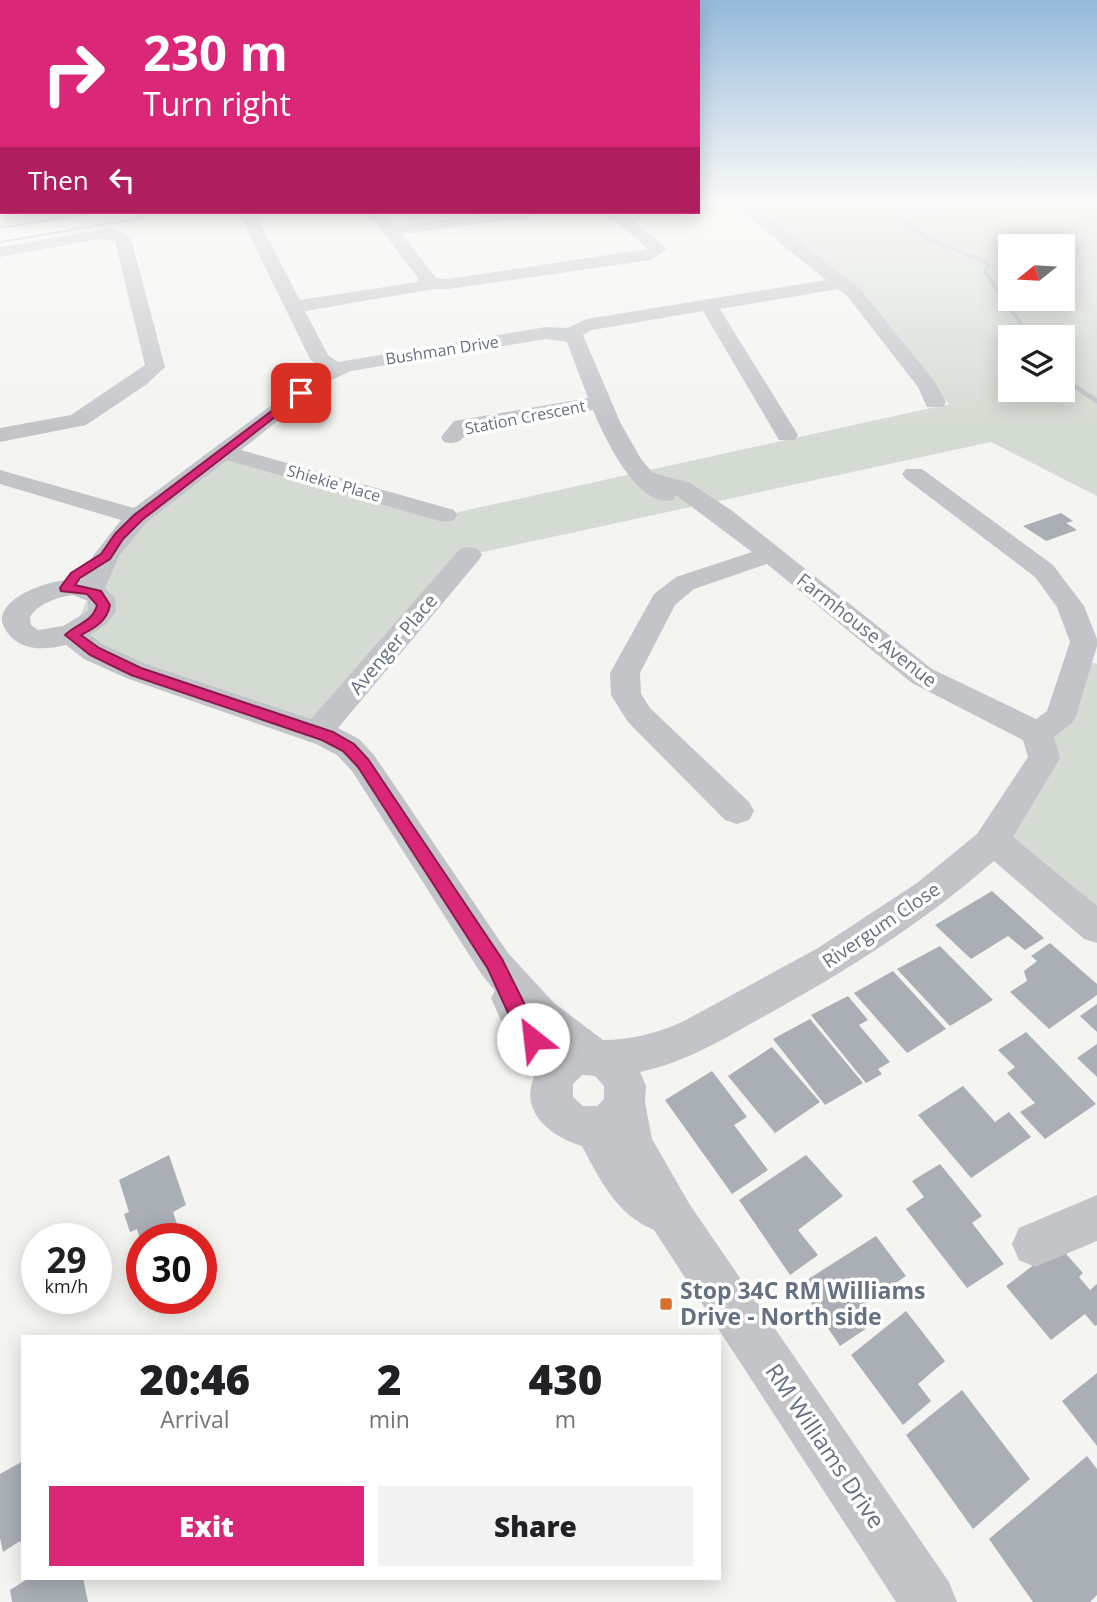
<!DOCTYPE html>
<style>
:root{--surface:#fff;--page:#f2f2f2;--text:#202124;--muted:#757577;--accent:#db2777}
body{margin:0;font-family:"Open Sans",sans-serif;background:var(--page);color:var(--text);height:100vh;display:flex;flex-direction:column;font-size:26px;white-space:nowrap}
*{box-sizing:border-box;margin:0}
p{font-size:23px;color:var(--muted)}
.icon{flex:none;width:38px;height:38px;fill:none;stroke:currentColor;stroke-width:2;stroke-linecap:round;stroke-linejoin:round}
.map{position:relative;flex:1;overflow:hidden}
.sheet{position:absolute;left:21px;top:1335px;width:700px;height:245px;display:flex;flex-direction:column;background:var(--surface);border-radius:0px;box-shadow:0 4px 18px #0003}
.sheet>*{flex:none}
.banner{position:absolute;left:0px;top:0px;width:700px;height:214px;box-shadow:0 4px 18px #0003;background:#db2777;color:#fff;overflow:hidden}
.needle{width:46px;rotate:252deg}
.buttons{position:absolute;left:998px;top:234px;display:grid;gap:14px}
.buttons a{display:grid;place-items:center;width:77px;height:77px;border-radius:0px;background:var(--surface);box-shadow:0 4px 18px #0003;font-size:35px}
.speed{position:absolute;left:21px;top:1223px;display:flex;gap:14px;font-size:35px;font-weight:700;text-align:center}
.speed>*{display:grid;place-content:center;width:91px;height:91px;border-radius:50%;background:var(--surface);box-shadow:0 4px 18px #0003;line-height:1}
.speed small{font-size:18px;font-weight:400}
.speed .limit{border:10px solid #d22;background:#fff;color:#111}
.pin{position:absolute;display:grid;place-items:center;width:60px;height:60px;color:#fff;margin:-30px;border-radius:14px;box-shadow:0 4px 10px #0006}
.me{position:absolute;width:77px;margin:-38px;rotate:331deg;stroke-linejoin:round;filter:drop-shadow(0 0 5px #0008)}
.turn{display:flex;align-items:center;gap:24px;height:147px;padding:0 28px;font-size:32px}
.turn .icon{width:91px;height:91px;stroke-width:2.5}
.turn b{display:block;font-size:49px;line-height:60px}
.then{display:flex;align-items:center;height:66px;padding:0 28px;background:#0003;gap:14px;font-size:26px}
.eta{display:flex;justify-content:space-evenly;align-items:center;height:119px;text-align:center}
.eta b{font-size:42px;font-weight:800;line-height:49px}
.action{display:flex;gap:14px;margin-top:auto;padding:14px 28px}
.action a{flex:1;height:80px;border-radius:0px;background:var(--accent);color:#fff;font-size:28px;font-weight:800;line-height:80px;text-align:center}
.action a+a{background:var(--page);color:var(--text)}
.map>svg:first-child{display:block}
</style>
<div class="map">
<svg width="1097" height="1602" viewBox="0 0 1097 1602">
<rect width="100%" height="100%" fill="#f4f4f1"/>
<g fill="#d4dbd2" fill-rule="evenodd">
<path d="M 740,203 L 1072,203 L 1080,206 L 1078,208 L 1097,204 L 1097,496 L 991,442 L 469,555 L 327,736 L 72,635 L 106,556 L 224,452 L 445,515 L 949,404 L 855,291 ZM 1010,247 L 1062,247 L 1062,299 L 1010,299 ZM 1010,338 L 1062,338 L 1062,390 L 1010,390 Z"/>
<path d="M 1079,659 L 1097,664 L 1097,928 L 993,840 Z"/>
</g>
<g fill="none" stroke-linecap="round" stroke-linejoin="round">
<path stroke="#bbc3c8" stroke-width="3.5" d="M 983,203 L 901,212 C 907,237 962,252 984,261 L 989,266 L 985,272 L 1031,338"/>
<path stroke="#bbc3c8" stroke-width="5" d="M 1062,378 L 1097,401"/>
</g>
<g fill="#a9afb5">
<path d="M 1061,513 L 1073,521 L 1066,523 L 1077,530 L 1046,541 L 1023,526 Z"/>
<path d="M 992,891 L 1044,938 L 1025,950 L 1008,936 L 971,959 L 935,925 Z"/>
<path d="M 1050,943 L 1097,984 L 1097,995 L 1049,1029 L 1010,992 L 1027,981 L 1024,971 L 1037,961 L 1031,956 Z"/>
<path d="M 940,946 L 993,1000 L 950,1026 L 897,969 Z"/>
<path d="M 893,971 L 946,1029 L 907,1053 L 854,993 Z"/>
<path d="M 848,996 L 868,1020 L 859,1025 L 890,1062 L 878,1069 L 882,1074 L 866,1083 L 811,1015 Z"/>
<path d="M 1097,1004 L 1097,1032 L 1080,1016 Z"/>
<path d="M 810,1019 L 863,1083 L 825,1105 L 773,1039 Z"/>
<path d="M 1026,1032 L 1096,1104 L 1045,1139 L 1020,1112 L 1035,1103 L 1007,1073 L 1015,1067 L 998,1050 Z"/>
<path d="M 1097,1044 L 1097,1077 L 1077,1058 Z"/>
<path d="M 772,1047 L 820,1102 L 775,1133 L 728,1076 Z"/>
<path d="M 712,1071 L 747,1117 L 734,1125 L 768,1170 L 732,1194 L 665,1100 Z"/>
<path d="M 963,1086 L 995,1122 L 1009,1112 L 1031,1137 L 971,1178 L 918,1115 Z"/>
<path d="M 169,1155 L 186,1205 L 173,1212 L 181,1236 L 195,1229 L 199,1239 L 140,1239 L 137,1229 L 130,1232 L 124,1214 L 129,1212 L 119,1180 Z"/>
<path d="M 806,1155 L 843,1196 L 798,1230 L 818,1255 L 790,1275 L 739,1200 Z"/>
<path d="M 940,1164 L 982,1216 L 972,1223 L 1004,1264 L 967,1288 L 906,1209 L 924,1197 L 912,1181 Z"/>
<path d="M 876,1236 L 906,1276 L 861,1306 L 873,1324 L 840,1346 L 799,1285 Z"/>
<path d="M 1059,1246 L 1083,1273 L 1079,1277 L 1090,1290 L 1097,1284 L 1097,1325 L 1095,1326 L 1085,1314 L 1051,1340 L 1006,1286 Z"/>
<path d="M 201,1248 L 212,1277 L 201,1283 Z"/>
<path d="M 906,1311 L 945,1361 L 918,1384 L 931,1401 L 903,1425 L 851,1355 Z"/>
<path d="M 1097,1373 L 1097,1446 L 1062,1401 Z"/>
<path d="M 962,1390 L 1030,1479 L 973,1529 L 906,1435 Z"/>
<path d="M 1087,1456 L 1097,1469 L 1097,1595 L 1090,1602 L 1033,1602 L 989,1539 Z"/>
<path d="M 23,1461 L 23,1547 L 20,1541 L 3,1552 L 0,1538 L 0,1474 Z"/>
<path d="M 29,1578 L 83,1578 L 88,1602 L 12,1602 L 10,1590 Z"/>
</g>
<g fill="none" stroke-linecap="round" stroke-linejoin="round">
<defs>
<path id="major" d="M 104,212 L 145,212 L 136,218 L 0,241 L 0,229 Z"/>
</defs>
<use href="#major" stroke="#b5b7bb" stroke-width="4"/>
<g fill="#c2c4c8" fill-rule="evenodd">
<path d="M 731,203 L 749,203 L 860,289 L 935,382 L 946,402 L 943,407 L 927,407 L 918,387 L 848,297 L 838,289 L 720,309 L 798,435 L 795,440 L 779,440 L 776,435 L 703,311 L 592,330 L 583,335 L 621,424 L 641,459 L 653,473 L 690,483 L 731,510 L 932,669 L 1036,719 L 1047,711 L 1070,642 L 1057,607 L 1035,577 L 906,479 L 902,474 L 906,469 L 922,469 L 1053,565 L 1084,606 L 1097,639 L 1097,646 L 1076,716 L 1072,723 L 1054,737 L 1060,758 L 1013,837 L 1097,906 L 1097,943 L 1084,939 L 994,861 C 925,921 850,969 770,1013 C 727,1037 688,1062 640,1072 L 646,1086 L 645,1102 L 652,1139 L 690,1205 L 949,1582 L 957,1602 L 896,1602 L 654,1230 C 616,1214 600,1180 582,1146 C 552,1137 519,1113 534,1077 L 507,1034 L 491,998 L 495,991 L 482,975 L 352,771 L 337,755 L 316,744 L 126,678 L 84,659 L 66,645 C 45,650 21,652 7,632 C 4,628 1,622 2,617 C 7,592 60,577 81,580 L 93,556 L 121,520 L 0,484 L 0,470 L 134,508 L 313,374 L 322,369 L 310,359 L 238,212 L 254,212 L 300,300 L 418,282 L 418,278 L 368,212 L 384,212 L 395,226 L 497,212 L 538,212 L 530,217 L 402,234 L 436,278 L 448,279 L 648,249 L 606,212 L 623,212 L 667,249 L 650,260 L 448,289 L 434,289 L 305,311 L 328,355 L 338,362 L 546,327 L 567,328 L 587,319 L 826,280 ZM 546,339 L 567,342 L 588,398 L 454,421 L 441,437 L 444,442 C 457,445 461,441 469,431 L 593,410 C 604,437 638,509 673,500 L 676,495 L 752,552 L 676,577 L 654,594 L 610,673 L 611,695 L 628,722 L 725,820 L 737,824 L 749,820 L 754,811 L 749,802 L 650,708 L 641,694 L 640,673 L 675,605 L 694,589 L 767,564 L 912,683 L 1023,740 L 1028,757 L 977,834 L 917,883 L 818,948 L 684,1021 C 659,1033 630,1040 603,1040 L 554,1003 L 508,953 L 374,755 L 359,739 L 338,728 L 478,561 L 482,555 L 478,549 L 469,547 L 460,549 L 311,719 L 146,664 L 104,645 L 90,635 L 105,625 L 116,612 L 115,598 L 105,588 L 119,556 L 147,522 L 227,460 L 436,520 L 445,522 L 454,520 L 457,515 L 454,510 L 241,450 L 327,382 L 351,371 ZM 73,595 L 88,601 L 88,610 L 85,613 L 63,626 L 38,630 L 31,625 L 30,617 C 38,604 57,597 73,595 ZM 582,1075 L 595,1076 L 604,1086 L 604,1099 L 597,1106 L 583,1106 L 573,1097 L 573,1084 Z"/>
<path d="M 113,228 L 131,238 L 165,367 L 147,384 L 86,425 L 0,442 L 0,428 L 71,415 L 145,365 L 115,241 L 100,239 L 0,257 L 0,247 Z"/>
<path d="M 1097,1195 L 1097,1241 L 1035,1267 L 1019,1260 L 1012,1244 L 1019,1228 Z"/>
</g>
<use href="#major" fill="#fff" fill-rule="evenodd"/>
</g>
<linearGradient id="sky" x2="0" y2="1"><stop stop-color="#96badb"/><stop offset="0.47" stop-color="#fafaf9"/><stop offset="1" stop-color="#fafaf9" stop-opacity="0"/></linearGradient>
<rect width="1097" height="428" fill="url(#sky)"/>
<path fill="#db2777" stroke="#8e194d" stroke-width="2" d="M 298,391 L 306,393 L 142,520 L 123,539 L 110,559 L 80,578 L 75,585 L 101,591 L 110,605 C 107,621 95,628 81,635 L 99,648 L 141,668 L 333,732 L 354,744 L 368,759 L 502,959 L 542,1039 L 540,1045 L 533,1048 L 526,1045 L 515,1028 L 488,969 L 358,767 L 343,751 L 322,740 L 131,675 L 90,655 L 65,635 C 76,624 93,622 97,605 L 87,594 L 61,591 L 60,588 L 71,573 L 101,554 L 115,534 L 134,515 Z"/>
<rect fill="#d6702f" stroke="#fff" stroke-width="2.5" x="659" y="1297" width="14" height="14" rx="3.5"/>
<g text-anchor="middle" stroke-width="7" stroke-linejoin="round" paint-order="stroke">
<g font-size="16" fill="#657080" stroke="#fff">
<text transform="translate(442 350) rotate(-9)" y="6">Bushman Drive</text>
<text transform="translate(525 417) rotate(-11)" y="6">Station Crescent</text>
<text transform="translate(334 483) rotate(16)" y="6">Shiekie Place</text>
</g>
<g font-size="19" fill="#657080" stroke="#fff">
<text transform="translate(867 630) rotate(38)" y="7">Farmhouse Avenue</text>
<text transform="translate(393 644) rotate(-50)" y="7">Avenger Place</text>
<text transform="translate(881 925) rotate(-34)" y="7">Rivergum Close</text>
</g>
<g font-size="23" font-weight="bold" fill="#657080" stroke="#fff" text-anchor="start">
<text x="680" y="1299">Stop 34C RM Williams<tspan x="680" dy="26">Drive - North side</tspan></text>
</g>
<g font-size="23" fill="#657080" stroke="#fff">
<text transform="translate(825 1446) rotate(56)" y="8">RM Williams Drive</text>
</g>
</g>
</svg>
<div class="buttons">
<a><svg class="needle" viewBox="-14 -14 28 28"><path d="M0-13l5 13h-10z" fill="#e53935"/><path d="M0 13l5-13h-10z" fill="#757577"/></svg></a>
<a><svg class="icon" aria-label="layers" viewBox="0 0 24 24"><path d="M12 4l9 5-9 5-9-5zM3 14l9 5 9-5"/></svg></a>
</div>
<div class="speed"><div>29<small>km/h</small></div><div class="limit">30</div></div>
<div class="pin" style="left:301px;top:393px;background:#d93025"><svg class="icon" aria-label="arrive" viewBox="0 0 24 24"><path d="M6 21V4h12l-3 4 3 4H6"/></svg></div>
<svg class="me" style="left:533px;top:1039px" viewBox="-20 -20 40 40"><circle r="19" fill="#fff"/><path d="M0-13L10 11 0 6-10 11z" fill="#db2777"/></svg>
<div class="banner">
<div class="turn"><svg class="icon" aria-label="right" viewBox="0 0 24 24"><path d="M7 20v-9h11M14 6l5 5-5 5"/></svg><div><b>230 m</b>Turn right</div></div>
<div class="then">Then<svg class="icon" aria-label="left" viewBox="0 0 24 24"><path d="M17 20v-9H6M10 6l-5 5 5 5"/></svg></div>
</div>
<section class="sheet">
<div class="eta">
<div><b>20:46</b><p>Arrival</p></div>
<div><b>2</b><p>min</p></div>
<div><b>430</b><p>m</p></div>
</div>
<div class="action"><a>Exit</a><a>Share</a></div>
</section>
</div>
